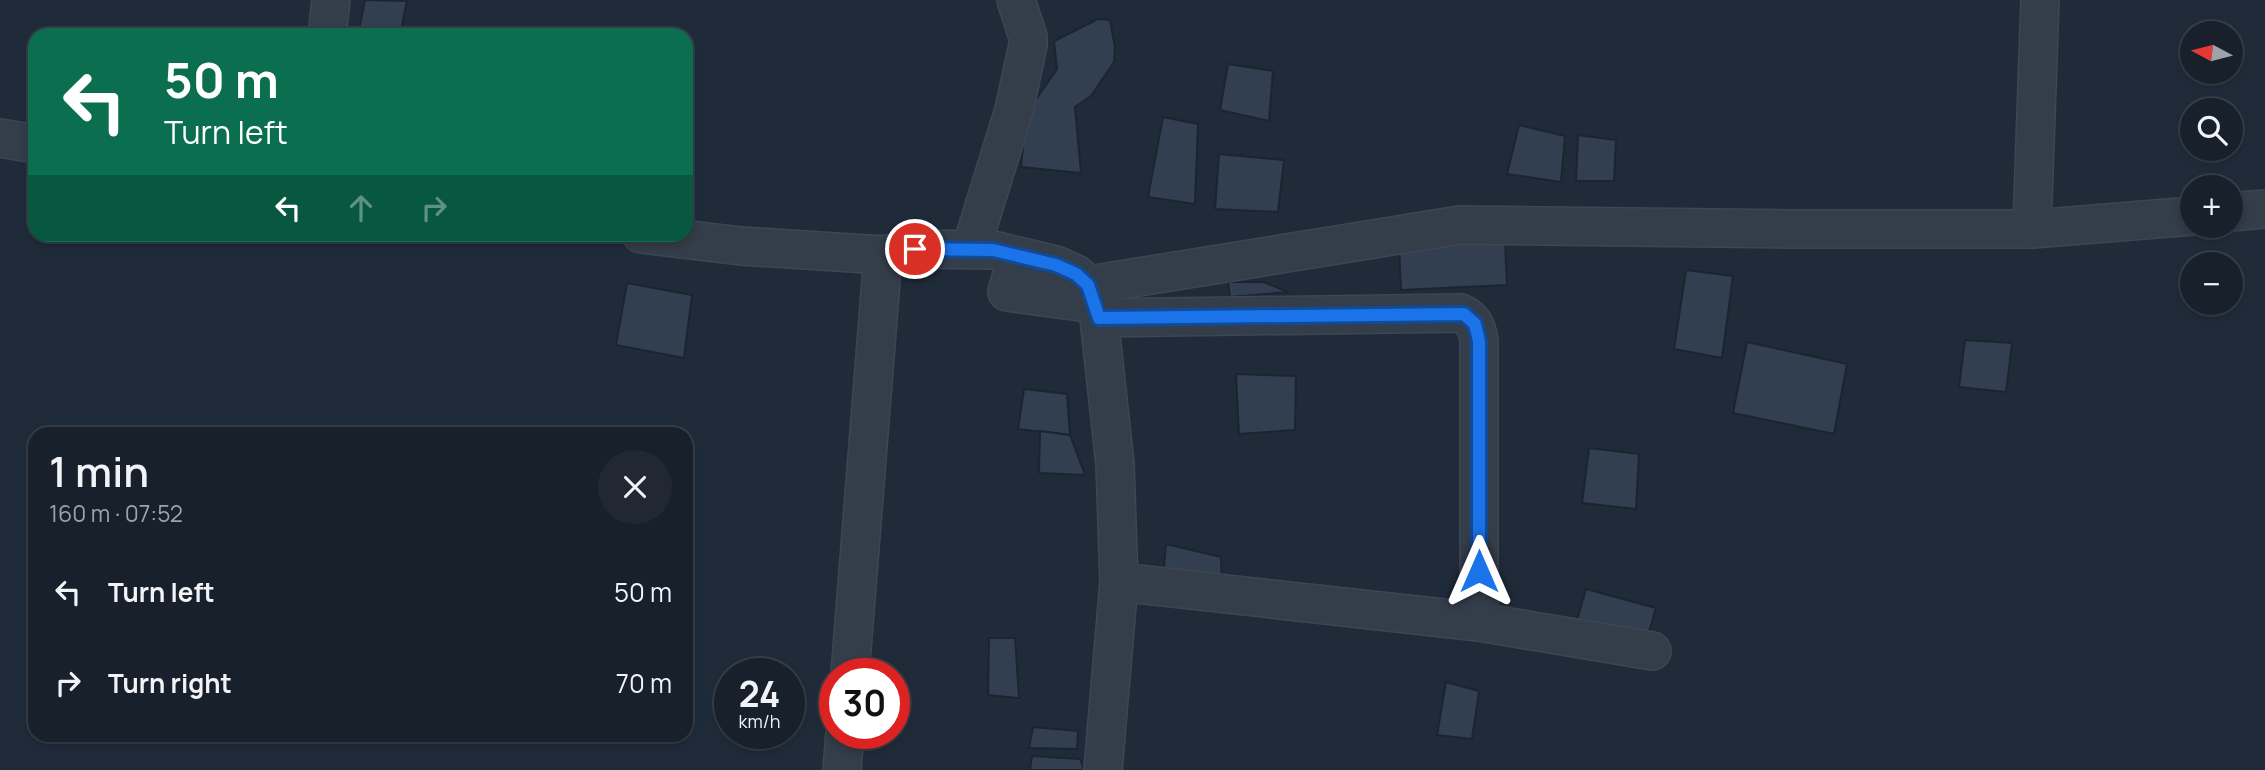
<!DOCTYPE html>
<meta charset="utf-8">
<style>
:root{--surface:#18202c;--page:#212834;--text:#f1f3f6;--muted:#9fa3a9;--line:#363e48}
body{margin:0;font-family:Manrope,sans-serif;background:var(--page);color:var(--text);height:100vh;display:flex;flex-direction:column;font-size:26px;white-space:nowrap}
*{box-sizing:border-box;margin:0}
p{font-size:23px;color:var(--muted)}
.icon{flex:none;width:38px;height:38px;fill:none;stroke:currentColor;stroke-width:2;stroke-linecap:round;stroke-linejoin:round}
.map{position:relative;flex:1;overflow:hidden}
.sheet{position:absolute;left:28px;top:427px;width:665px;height:315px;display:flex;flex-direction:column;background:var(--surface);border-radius:21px;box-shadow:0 4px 10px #0003,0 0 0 2px var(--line)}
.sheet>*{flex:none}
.top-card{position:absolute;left:28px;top:28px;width:665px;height:214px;border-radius:21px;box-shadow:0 4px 10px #0003,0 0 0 2px var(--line);background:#0b6e4f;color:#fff;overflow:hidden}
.needle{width:46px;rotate:277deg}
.buttons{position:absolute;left:2180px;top:21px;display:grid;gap:14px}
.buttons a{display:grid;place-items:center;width:63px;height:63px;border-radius:50%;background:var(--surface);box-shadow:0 4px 10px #0003,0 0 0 2px var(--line);font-size:35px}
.speed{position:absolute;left:714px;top:658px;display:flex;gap:14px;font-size:35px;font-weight:700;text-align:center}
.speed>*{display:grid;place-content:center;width:91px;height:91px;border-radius:50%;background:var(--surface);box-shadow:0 4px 10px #0003,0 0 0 2px var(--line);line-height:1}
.speed small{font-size:18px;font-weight:400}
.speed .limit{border:10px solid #d22;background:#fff;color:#111}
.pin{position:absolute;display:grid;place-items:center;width:60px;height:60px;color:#fff;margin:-30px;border:4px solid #fff;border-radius:50%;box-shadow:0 2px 7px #0007}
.me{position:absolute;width:77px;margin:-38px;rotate:0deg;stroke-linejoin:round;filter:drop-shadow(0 0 5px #0008)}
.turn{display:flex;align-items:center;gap:24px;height:147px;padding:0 21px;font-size:32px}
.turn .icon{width:91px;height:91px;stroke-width:2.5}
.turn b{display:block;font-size:49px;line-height:60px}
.lanes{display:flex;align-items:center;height:66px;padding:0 21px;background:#0003;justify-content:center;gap:35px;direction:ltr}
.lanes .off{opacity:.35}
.round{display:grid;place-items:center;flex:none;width:74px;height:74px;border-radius:37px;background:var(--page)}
.headline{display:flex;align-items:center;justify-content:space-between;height:119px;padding:0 21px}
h1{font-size:42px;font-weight:600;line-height:52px}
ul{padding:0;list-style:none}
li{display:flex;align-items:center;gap:21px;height:91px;padding:0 21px}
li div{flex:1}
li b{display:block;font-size:26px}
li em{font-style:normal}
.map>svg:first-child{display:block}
</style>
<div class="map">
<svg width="2265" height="770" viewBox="0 0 2265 770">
<rect width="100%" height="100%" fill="#202b3a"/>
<g fill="#323f50" stroke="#1b2431" stroke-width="2">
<path d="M 365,0 L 407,1 L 400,35 L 358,35 Z"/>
<path d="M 1098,19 L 1110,20 L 1115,47 L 1114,62 L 1091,96 L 1075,107 L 1081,173 L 1021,167 L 1026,114 L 1057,69 L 1054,41 Z"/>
<path d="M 1228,64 L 1273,71 L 1269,121 L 1220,110 Z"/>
<path d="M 1163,117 L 1198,124 L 1195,204 L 1148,197 Z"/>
<path d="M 1519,125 L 1565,136 L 1561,182 L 1507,174 Z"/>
<path d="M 1578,135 L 1616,140 L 1614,181 L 1576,181 Z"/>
<path d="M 1219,154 L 1284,160 L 1278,212 L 1215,209 Z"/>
<path d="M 1505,242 L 1507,285 L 1401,290 L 1399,247 Z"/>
<path d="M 1686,270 L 1733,276 L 1722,358 L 1674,349 Z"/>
<path d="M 1228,282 L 1264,282 L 1288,292 L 1230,297 Z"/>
<path d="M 627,283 L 692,295 L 684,358 L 616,345 Z"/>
<path d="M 1965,340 L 2012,343 L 2006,392 L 1959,387 Z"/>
<path d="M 1747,342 L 1847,364 L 1834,434 L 1733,413 Z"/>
<path d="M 1236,374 L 1296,376 L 1295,430 L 1239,434 Z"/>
<path d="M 1024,389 L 1067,394 L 1070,435 L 1018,429 Z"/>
<path d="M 1040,431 L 1070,435 L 1085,475 L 1039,473 Z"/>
<path d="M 1589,448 L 1639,454 L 1636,509 L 1582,503 Z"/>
<path d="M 1166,544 L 1221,557 L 1222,586 L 1163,579 Z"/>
<path d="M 1586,589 L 1656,608 L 1647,639 L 1577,620 Z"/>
<path d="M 989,638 L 1015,638 L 1019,698 L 988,695 Z"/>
<path d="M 1446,682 L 1479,691 L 1472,739 L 1437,735 Z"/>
<path d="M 1033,727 L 1078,731 L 1077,749 L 1029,748 Z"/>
<path d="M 1032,756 L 1080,759 L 1084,770 L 1030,770 Z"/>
</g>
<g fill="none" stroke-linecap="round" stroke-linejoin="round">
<defs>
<g id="minor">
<path d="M 327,35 L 331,0"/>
<path d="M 0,138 L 35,144"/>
<path d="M 2231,212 L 2265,209"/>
<path d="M 2032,229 L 2040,0"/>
<path d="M 641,234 L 741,246 L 883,255 L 915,249 L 993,250 L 1056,265 L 1076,274 L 1089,285 L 1099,318 L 1115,464 L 1119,582 L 1103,770"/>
<path d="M 971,249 L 1014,110 L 1028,45 L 1028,37 L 1016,0"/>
<path d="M 1017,256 L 1007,292 L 1096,304"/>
<path d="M 1089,285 L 1460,225 L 1791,229 L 2032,229 L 2193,216"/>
<path d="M 1099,318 L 1460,313 C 1473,318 1477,327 1479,341 L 1479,622"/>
<path d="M 1119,582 L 1479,622 L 1652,651"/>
<path d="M 850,674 L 883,255"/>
<path d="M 842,770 L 845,733"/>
</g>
</defs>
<use href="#minor" stroke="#3d4653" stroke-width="40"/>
<use href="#minor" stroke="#343d4a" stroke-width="37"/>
</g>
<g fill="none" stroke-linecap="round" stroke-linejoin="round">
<defs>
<path id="route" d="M 915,249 L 993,250 L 1056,265 L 1076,274 L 1088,285 L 1099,318 L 1464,314 L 1475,324 L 1479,341 L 1479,571"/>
</defs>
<use href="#route" stroke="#114b97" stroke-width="18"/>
<use href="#route" stroke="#1a73e8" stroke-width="12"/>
</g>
</svg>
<div class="buttons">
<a><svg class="needle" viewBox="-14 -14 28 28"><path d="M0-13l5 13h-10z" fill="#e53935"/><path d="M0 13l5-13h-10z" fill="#9fa3a9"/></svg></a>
<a><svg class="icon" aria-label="search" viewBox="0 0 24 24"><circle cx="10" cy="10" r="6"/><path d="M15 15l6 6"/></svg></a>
<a>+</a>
<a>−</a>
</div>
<div class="speed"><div>24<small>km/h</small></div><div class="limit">30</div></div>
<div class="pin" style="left:915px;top:249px;background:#d93025"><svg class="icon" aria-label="arrive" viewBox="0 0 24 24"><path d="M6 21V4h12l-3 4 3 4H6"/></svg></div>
<svg class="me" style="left:1479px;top:571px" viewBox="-20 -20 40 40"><path d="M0-17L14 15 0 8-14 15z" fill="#1a73e8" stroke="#fff" stroke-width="4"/></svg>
<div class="top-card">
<div class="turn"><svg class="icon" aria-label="left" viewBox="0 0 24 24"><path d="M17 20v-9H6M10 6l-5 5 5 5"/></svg><div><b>50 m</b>Turn left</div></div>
<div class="lanes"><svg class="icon" aria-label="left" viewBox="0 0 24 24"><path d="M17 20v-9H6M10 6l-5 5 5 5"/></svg><svg class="icon off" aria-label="ahead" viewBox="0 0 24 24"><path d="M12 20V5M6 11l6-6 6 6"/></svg><svg class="icon off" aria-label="right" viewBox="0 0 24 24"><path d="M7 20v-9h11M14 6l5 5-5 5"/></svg></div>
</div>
<section class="sheet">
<div class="headline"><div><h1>1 min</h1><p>160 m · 07:52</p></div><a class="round"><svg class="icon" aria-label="close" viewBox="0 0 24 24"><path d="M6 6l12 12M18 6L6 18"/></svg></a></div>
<ul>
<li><svg class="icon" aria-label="left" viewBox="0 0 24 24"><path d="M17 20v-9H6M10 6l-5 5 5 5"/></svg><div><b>Turn left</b></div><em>50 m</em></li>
<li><svg class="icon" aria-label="right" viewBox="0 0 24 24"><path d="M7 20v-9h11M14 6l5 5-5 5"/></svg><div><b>Turn right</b></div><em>70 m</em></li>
</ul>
</section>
</div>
